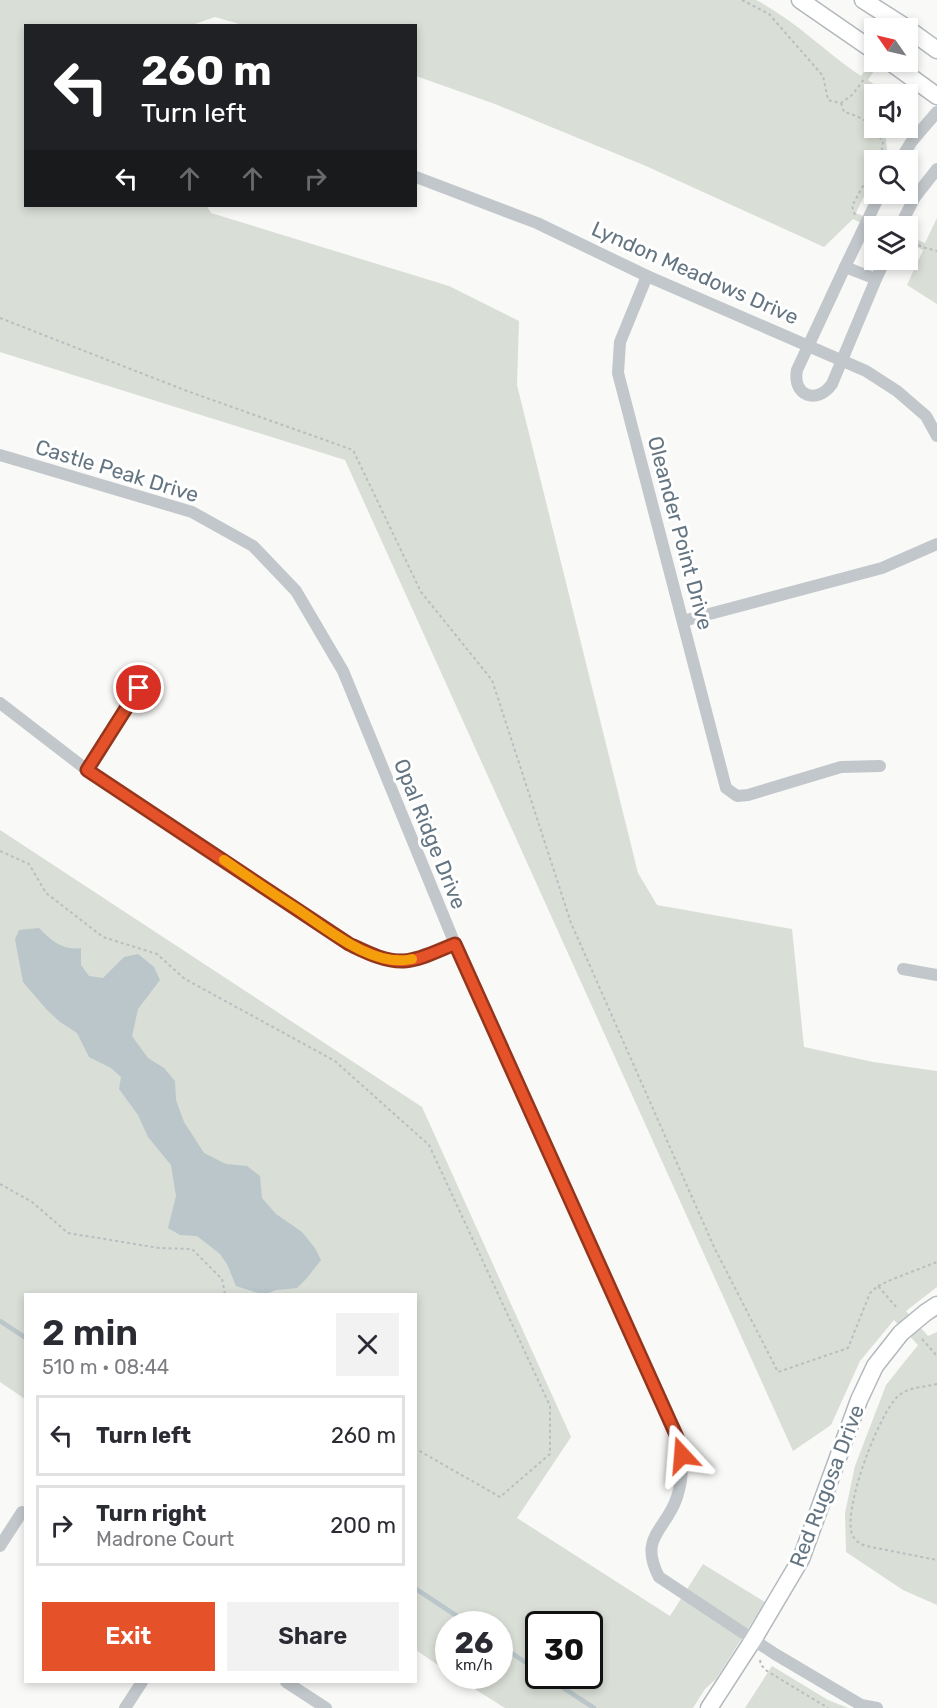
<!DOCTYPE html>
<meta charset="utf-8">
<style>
:root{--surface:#fff;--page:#f2f2f3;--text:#2b2b33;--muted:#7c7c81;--line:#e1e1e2;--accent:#e5522a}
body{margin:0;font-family:Rubik,sans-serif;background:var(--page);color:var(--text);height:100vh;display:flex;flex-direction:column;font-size:22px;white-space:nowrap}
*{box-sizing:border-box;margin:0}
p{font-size:20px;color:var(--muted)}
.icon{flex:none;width:33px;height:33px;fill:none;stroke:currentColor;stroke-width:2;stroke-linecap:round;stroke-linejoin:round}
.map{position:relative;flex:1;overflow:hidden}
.panel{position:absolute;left:24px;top:1293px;width:393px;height:390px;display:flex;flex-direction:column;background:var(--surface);border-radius:0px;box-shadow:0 3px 9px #0003}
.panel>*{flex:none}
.guide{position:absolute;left:24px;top:24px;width:393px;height:183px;border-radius:0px;box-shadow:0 3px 9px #0003;background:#202124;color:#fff;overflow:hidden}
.needle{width:39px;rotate:304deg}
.buttons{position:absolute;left:864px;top:18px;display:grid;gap:12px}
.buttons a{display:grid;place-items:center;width:54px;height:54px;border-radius:0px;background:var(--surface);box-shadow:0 3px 9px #0003;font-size:30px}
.speed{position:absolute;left:435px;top:1611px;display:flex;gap:12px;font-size:30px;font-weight:700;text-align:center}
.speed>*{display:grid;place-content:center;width:78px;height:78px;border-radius:50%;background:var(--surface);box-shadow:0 3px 9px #0003;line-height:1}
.speed small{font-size:15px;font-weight:400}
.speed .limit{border:3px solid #111;border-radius:9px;background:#fff;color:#111}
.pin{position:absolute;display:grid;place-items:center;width:51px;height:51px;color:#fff;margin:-26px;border:3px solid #fff;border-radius:50%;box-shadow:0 2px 6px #0007}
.me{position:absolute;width:66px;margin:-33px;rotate:341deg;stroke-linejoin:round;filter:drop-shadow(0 0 4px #0008)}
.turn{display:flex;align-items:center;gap:21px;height:126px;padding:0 18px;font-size:27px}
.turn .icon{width:78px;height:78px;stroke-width:2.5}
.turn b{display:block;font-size:42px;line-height:51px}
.lanes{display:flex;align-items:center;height:57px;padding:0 18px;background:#0003;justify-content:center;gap:30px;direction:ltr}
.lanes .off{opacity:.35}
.round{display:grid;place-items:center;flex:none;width:63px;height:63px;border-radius:0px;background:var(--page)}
.head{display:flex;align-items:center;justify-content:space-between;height:102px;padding:0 18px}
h1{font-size:36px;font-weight:600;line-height:45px}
.button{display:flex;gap:12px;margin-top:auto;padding:12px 18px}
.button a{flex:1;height:69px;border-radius:0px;background:var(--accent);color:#fff;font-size:24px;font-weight:600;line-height:69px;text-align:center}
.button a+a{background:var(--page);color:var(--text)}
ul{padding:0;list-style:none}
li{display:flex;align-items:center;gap:18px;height:81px;margin:0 12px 9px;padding:0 6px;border:3px solid var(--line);border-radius:0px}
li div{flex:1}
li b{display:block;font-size:22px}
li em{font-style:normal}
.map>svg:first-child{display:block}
</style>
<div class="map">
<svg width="937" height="1708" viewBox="0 0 937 1708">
<rect width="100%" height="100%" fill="#f9f9f7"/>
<g fill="#d9ded6" fill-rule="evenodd">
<path d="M 0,0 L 756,0 C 795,20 825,52 861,76 L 874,56 L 874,62 L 880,62 L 868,80 L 882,90 L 882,94 L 874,94 L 874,128 L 885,128 L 887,150 L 882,160 L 874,160 L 874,175 L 856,213 L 887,226 L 874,226 L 874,229 L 853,219 L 824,247 L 646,166 L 495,104 L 416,76 L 416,26 L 246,26 L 215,17 L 189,26 L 26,26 L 26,206 L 207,206 L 211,213 L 449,286 L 519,321 L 517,385 L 638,873 L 657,905 L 792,929 L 804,1047 L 873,1062 L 937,1071 L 937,1287 L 906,1311 L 928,1336 L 937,1332 L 937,1605 L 903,1590 L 846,1552 L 845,1513 L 855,1466 L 886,1385 L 918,1345 L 894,1320 L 860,1361 L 831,1425 L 793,1451 L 345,460 L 0,352 Z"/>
<path d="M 937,218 L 937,304 L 907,285 L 923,250 L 908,243 L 908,236 L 925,243 Z"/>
<path d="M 0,830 L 422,1107 L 571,1437 L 517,1518 L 670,1616 L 703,1564 L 765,1602 L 716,1679 L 705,1689 L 693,1708 L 505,1708 L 454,1676 L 500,1676 L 500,1624 L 448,1624 L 448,1672 L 416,1650 L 416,1294 L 26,1294 L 25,1399 L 0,1382 ZM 538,1624 L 590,1624 L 590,1676 L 538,1676 Z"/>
<path d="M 772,1666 L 828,1700 L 848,1708 L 745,1708 Z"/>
</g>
<path fill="#bac6ca" d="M 39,928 C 51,940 62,951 81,948 L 81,965 L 89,976 L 103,978 L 124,957 L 138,954 L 154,967 L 160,980 L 138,1009 L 132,1036 L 148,1058 L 164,1068 L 175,1081 L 176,1100 L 184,1122 L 204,1153 L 226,1164 L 247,1166 L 260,1176 L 262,1198 L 276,1214 L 302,1232 L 315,1248 L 321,1260 L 307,1278 L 297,1288 L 276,1290 L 266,1294 L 261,1294 L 236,1286 L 227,1264 L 220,1254 L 197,1236 L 180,1235 L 168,1228 L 176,1196 L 171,1165 L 148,1137 L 138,1115 L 119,1089 L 121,1077 L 111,1068 L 89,1057 L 77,1033 L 60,1022 L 47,1010 L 23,982 L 15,939 L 19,930 Z"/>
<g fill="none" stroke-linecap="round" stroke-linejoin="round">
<g stroke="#bac6ca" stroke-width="4.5">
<path d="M 0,1321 L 26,1338"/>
<path d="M 416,1589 L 469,1624"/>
<path d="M 500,1645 L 538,1671"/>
<path d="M 545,1676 L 594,1708"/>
</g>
<defs>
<g id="secondary">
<path d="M 800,0 L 874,51"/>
<path d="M 863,0 L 907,28"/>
<path d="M 908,29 L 937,50"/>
<path d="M 890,62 L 937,96"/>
<path d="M 709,1708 L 753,1640 L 801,1559 L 859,1400 L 875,1366 L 901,1333 L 925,1313 L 937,1305"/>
</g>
</defs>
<use href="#secondary" stroke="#b2b9be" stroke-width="19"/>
<g stroke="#babec1" stroke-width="2" stroke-dasharray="3 3" stroke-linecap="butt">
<path d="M 742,0 L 769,14 L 823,76 L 828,100 L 841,103 L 852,95 L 865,78"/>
<path d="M 841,103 L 844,112 C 866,118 871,124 883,142 L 881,155 L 878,160"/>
<path d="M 855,215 L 852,206 L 874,166"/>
<path d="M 908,239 L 922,247 L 937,251"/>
<path d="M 0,318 L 187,391 L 353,450 L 421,592 L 492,680 L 571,923 L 714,1247 L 778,1372 L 848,1348 L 870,1293 L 878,1286 L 898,1309"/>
<path d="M 0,851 L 29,864 L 46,893 L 103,937 L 157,954 L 185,979 L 335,1061 L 429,1145 L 550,1406 L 550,1454 L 500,1497 L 416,1449"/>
<path d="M 0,1184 L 32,1202 L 68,1233 L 159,1248 L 192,1249 L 222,1279 L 225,1294"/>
<path d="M 878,1286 L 893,1279 L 937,1262"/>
<path d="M 922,1339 L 937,1356"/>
<path d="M 937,1384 C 924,1387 909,1387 898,1396 C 878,1415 843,1509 852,1534 C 855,1541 860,1544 866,1546 L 937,1560"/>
<path d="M 760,1660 L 761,1665 L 767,1671 L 828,1708"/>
</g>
<g stroke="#c2c7cb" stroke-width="12">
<path d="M 900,160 L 912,141 L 937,112"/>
<path d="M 416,177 L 537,223 L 647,276 L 866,371 L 897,391 L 926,416 L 937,436"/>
<path d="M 880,194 L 845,267 L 876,279 L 885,260"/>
<path d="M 900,226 L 915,197 L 937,169"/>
<path d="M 845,267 L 797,370 C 792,396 817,405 832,384 L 876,279"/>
<path d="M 647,276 L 620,342 L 618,373 L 726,788 L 737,796 L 748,795 L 841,767 L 880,766"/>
<path d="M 0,455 L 192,512 L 253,546 L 296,591 L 343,671 L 455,944 L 677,1437 C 683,1458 684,1476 677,1497 C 666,1531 638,1536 659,1577 L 775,1654 L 861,1705 L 877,1708"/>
<path d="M 683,621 L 882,568 L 937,544"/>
<path d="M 0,703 L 87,770 L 349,944 C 398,966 406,963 455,944"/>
<path d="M 87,770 L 139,688"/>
<path d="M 903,969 L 937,975"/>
<path d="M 0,1546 L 22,1512 L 26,1514"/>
<path d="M 286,1682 L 326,1708"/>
<path d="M 125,1708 L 142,1682"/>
</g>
<use href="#secondary" stroke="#fff" stroke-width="16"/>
</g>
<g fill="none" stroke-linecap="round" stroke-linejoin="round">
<defs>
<path id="route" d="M 139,688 L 87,770 L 349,944 C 366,952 385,962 404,961 C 421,960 439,950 455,944 L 677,1437 L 682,1455"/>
</defs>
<use href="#route" stroke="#95351b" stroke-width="15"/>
<use href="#route" stroke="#e5522a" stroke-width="10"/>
<path stroke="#f59e0b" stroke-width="10" d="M 224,860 C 248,877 272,893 297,909 C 327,929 373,968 412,959"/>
</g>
<g text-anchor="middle" stroke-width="6" stroke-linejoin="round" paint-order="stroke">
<g font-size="21" fill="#647582" stroke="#fff">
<text transform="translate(695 273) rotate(24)" y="7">Lyndon Meadows Drive</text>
<text transform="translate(117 471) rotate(17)" y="7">Castle Peak Drive</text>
<text transform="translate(680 533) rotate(75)" y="7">Oleander Point Drive</text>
<text transform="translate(430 834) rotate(68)" y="7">Opal Ridge Drive</text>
<text transform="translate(827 1486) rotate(-69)" y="7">Red Rugosa Drive</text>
</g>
</g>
</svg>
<div class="buttons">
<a><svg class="needle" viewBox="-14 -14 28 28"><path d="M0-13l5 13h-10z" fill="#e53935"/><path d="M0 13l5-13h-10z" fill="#7c7c81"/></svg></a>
<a><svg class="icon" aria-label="sound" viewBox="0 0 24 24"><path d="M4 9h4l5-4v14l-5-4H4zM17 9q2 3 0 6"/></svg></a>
<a><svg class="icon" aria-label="search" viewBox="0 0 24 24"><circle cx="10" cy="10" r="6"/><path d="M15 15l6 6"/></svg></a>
<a><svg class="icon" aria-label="layers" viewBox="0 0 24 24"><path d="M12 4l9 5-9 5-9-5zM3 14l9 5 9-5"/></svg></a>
</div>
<div class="speed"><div>26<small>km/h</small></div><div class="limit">30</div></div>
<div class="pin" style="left:139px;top:688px;background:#d93025"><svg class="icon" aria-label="arrive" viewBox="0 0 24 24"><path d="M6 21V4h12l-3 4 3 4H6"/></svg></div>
<svg class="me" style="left:682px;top:1455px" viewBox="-20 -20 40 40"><path d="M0-17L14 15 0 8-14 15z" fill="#e5522a" stroke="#fff" stroke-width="4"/></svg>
<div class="guide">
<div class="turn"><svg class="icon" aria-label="left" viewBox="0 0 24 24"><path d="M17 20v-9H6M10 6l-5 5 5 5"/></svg><div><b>260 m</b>Turn left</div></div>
<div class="lanes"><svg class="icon" aria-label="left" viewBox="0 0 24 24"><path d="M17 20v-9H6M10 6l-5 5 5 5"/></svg><svg class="icon off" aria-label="ahead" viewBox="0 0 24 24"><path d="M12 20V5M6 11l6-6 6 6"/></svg><svg class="icon off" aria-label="ahead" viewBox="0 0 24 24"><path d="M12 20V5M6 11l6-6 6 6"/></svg><svg class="icon off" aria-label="right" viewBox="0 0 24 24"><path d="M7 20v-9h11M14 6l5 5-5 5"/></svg></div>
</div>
<section class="panel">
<div class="head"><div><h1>2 min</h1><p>510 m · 08:44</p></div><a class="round"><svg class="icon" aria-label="close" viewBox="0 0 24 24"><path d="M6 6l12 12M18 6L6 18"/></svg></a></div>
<ul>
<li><svg class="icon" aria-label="left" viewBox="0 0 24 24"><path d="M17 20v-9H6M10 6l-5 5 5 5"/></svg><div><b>Turn left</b></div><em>260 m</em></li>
<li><svg class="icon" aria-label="right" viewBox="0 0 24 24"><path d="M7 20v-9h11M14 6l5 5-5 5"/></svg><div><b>Turn right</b><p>Madrone Court</p></div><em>200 m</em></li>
</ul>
<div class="button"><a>Exit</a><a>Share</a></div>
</section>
</div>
